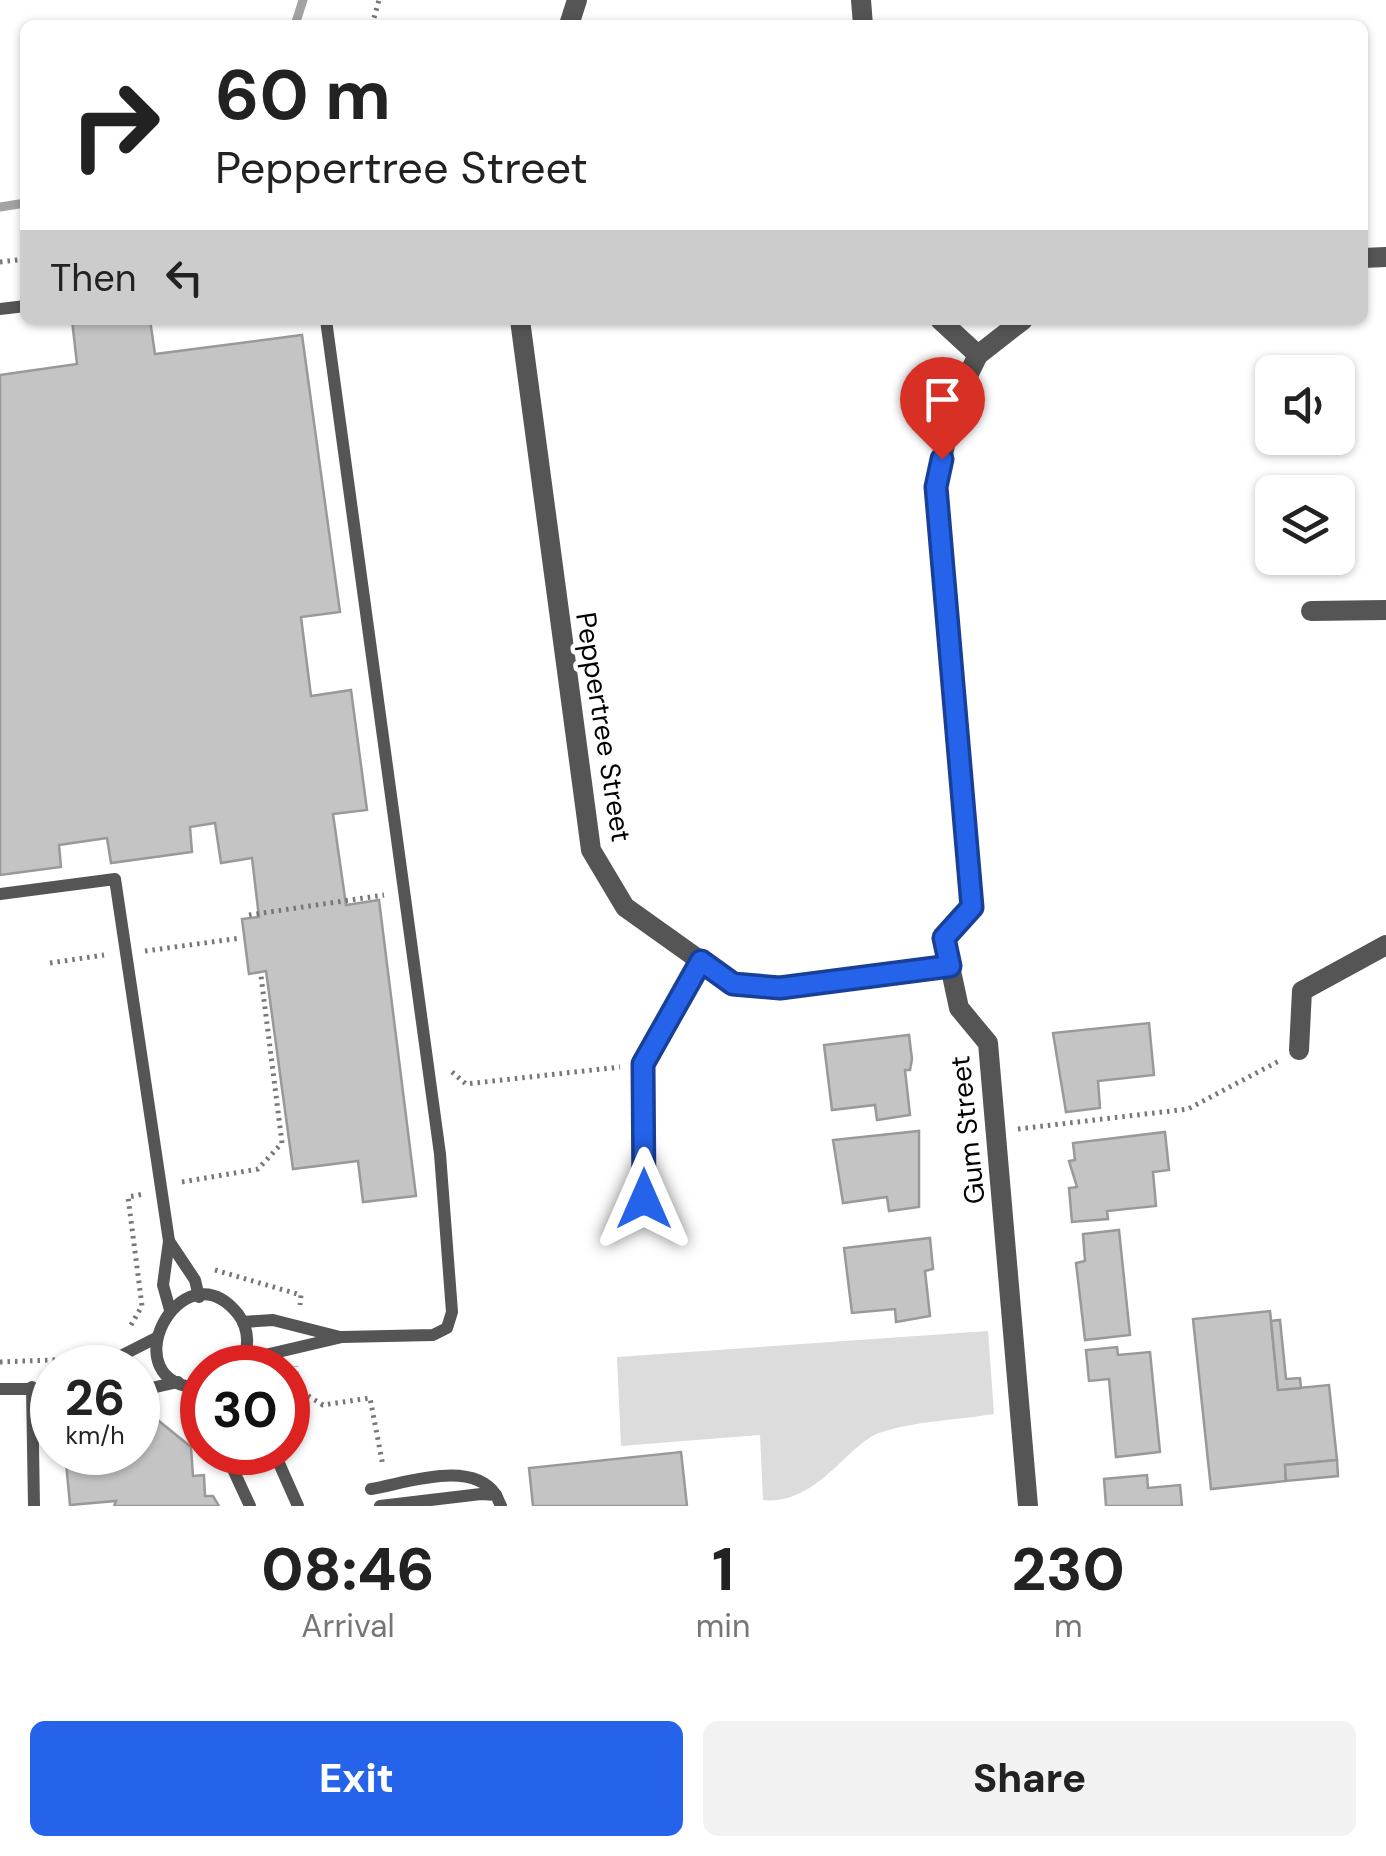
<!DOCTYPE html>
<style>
:root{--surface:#fff;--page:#f2f2f2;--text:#222;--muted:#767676;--accent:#2563eb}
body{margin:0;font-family:"DM Sans",sans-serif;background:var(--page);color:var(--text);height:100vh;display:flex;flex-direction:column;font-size:38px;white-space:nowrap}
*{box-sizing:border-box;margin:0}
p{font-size:32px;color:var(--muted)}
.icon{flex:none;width:55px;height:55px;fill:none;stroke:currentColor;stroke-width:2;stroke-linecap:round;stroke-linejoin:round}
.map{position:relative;height:1506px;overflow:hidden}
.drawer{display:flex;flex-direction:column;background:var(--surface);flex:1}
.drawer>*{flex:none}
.hud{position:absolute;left:20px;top:20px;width:1348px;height:305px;border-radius:15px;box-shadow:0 2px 8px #0004;background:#fff;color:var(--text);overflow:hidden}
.tools{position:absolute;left:1255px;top:355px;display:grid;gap:20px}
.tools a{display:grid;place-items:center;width:100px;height:100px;border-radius:15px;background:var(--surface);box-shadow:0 2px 8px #0004;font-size:50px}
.speed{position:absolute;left:30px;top:1345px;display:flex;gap:20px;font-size:50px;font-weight:700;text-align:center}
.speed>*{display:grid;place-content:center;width:130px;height:130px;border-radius:50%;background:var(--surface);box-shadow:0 2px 8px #0004;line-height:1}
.speed small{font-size:25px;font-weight:400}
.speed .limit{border:15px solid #d22;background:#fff;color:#111}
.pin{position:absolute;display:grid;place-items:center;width:85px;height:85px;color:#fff;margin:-102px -42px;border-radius:50% 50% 50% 0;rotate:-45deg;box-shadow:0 0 10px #0007}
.pin .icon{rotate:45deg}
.me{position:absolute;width:110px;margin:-55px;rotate:0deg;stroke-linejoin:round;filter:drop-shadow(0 0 8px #0008)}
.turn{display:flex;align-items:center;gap:35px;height:210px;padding:0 30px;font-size:45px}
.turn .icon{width:130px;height:130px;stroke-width:2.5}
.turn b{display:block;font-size:70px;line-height:85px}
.then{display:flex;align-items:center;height:95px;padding:0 30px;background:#0003;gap:20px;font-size:38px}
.eta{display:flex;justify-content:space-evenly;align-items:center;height:170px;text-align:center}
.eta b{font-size:60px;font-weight:800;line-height:70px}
.primary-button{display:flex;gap:20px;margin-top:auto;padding:20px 30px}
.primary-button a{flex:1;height:115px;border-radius:15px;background:var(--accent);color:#fff;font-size:40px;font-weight:800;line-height:115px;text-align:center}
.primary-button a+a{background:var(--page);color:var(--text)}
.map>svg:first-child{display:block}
</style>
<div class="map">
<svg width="1386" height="1506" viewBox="0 0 1386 1506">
<rect width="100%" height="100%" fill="#fff"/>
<path fill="#dcdcdc" d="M 988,1331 L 994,1414 C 958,1420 914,1421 879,1433 C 848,1444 816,1506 763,1500 L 760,1435 L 621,1446 L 617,1357 Z"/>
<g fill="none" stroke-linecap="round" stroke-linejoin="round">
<g stroke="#a3a3a3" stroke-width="9">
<path d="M 295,25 L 303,0"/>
<path d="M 0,207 L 25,203"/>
</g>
</g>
<g fill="#c4c4c4" stroke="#999" stroke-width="2.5">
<path d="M 72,320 L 150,320 L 155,354 L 302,335 L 340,612 L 301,617 L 311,696 L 351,690 L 367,810 L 333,814 L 346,905 L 379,900 L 416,1196 L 363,1202 L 358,1161 L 293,1169 L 266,971 L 249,974 L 242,919 L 259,917 L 252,858 L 221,863 L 215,823 L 190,827 L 192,852 L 111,863 L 107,838 L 59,845 L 61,867 L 0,875 L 0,375 L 77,364 Z"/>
<path d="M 1149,1023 L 1154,1075 L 1098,1081 L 1100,1108 L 1066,1112 L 1053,1033 Z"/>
<path d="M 909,1035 L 912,1059 L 910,1070 L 905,1070 L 910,1115 L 877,1120 L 875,1105 L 832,1110 L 824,1045 Z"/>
<path d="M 919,1131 L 919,1207 L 889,1211 L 887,1197 L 843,1203 L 833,1140 Z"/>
<path d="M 1165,1132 L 1169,1170 L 1153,1172 L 1156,1206 L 1107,1211 L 1108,1219 L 1072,1222 L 1069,1188 L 1077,1187 L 1069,1161 L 1075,1160 L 1073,1143 Z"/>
<path d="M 1119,1230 L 1130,1335 L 1085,1340 L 1076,1263 L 1085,1261 L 1083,1234 Z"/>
<path d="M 930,1238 L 933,1269 L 925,1271 L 930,1316 L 896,1322 L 895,1309 L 852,1313 L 844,1248 Z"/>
<path d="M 1270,1311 L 1278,1390 L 1329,1385 L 1337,1460 L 1285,1465 L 1286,1481 L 1211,1489 L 1193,1319 Z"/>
<path d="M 1280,1320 L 1286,1379 L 1300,1378 L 1301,1388 L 1278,1390 L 1271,1321 Z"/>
<path d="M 1117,1347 L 1118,1355 L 1150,1352 L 1160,1452 L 1116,1457 L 1109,1379 L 1089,1381 L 1086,1350 Z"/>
<path d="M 154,1417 L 191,1447 L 193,1476 L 204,1475 L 205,1496 L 213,1496 L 219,1506 L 114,1506 L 116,1501 L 70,1505 L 65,1452 L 138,1452 L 138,1419 Z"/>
<path d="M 681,1452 L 687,1506 L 533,1506 L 529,1468 Z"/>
<path d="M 1337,1460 L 1338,1476 L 1286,1481 L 1285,1465 Z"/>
<path d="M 1147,1475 L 1148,1488 L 1180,1485 L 1182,1506 L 1106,1506 L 1104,1479 Z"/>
</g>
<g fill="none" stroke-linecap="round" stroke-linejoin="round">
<g stroke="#777" stroke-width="5" stroke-dasharray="2.5 5" stroke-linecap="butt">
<path d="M 372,25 L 379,0"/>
<path d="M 0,262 L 25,259"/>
<path d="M 249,915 L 384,895"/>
<path d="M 145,951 L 241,938"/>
<path d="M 50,963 L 104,955"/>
<path d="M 452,1072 L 466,1084 L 620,1067"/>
<path d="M 1018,1129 L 1188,1109 L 1279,1061"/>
<path d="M 182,1182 L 258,1169 L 282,1143 L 261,976"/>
<path d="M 215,1270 L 301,1295 L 300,1305"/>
<path d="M 131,1325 L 142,1306 L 128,1197 L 144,1194"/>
<path d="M 0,1362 L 76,1359"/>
<path d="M 289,1384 L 323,1405 L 370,1398 L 383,1466"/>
<path d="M 288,1385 L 296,1379 L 296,1366"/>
</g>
<g stroke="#555" stroke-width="12">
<path d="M 0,309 L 25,306"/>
<path d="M 0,894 L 115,879 L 169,1241 L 163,1285 L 170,1310"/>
<path d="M 169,1241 L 195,1280 L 199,1297"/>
<path d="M 243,1322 L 273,1320 L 340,1337"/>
<path d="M 244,1360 L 342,1337 L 433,1335 L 447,1328 L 452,1312 L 440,1154 L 326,320"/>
<path d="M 97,1368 L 156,1338"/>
<path d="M 32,1387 L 34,1506"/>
<path d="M 194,1388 L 202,1410"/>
<path d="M 202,1388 C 107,1386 181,1243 238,1314 C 250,1330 249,1348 241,1365"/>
<path d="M 0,1389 L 52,1389"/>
<path d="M 138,1391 L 178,1382"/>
<path d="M 225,1452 L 250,1506"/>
<path d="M 274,1452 L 298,1506"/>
<path d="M 371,1489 C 407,1483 472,1459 496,1495"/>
<path d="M 380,1506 L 481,1494 L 496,1495 L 501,1506"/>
</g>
<g stroke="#555" stroke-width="20">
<path d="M 861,0 L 863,25"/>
<path d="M 569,25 L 577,0"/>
<path d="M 1362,258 L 1386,257"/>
<path d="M 520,320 L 591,850 L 625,907 L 733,984 L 780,988 L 950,966"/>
<path d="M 940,320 L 978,355"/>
<path d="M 1023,320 L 978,355 L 954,404 L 936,487 L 972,907 L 944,938 L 959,1008 L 988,1043 L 1028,1506"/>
<path d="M 1311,611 L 1386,610"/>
<path d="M 1299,1050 L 1302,991 L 1386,945"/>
<path d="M 644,1199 L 643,1064 L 701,961"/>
</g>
</g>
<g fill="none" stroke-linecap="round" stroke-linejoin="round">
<defs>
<path id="route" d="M 644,1199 L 643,1064 L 701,961 L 733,984 L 780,988 L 950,966 L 944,938 L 972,907 L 936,487 L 942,459"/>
</defs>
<use href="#route" stroke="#184099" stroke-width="25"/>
<use href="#route" stroke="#2563eb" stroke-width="18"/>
</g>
<g text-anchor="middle" stroke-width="9" stroke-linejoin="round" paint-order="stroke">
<g font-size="28" fill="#000" stroke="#fff">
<text transform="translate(604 727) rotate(81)" y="10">Peppertree Street</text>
<text transform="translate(967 1130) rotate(-96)" y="10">Gum Street</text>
</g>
</g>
</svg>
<div class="tools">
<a><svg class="icon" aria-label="sound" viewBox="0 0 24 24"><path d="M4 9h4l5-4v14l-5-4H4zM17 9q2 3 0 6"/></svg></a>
<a><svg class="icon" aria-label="layers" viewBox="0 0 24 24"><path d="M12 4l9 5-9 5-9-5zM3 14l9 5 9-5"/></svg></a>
</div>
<div class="speed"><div>26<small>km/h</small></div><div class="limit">30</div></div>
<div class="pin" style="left:942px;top:459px;background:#d93025"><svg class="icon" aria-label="arrive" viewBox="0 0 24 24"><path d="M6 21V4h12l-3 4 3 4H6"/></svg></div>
<svg class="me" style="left:644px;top:1199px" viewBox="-20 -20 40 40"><path d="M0-17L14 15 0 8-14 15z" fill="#2563eb" stroke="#fff" stroke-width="4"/></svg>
<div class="hud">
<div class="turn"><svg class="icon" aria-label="right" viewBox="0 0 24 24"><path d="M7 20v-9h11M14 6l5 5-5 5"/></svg><div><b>60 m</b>Peppertree Street</div></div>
<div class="then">Then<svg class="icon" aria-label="left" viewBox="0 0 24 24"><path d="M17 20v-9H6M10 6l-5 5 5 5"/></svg></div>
</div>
</div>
<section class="drawer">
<div class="eta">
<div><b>08:46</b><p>Arrival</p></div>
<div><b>1</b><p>min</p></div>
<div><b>230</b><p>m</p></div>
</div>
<div class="primary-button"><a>Exit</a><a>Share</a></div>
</section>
